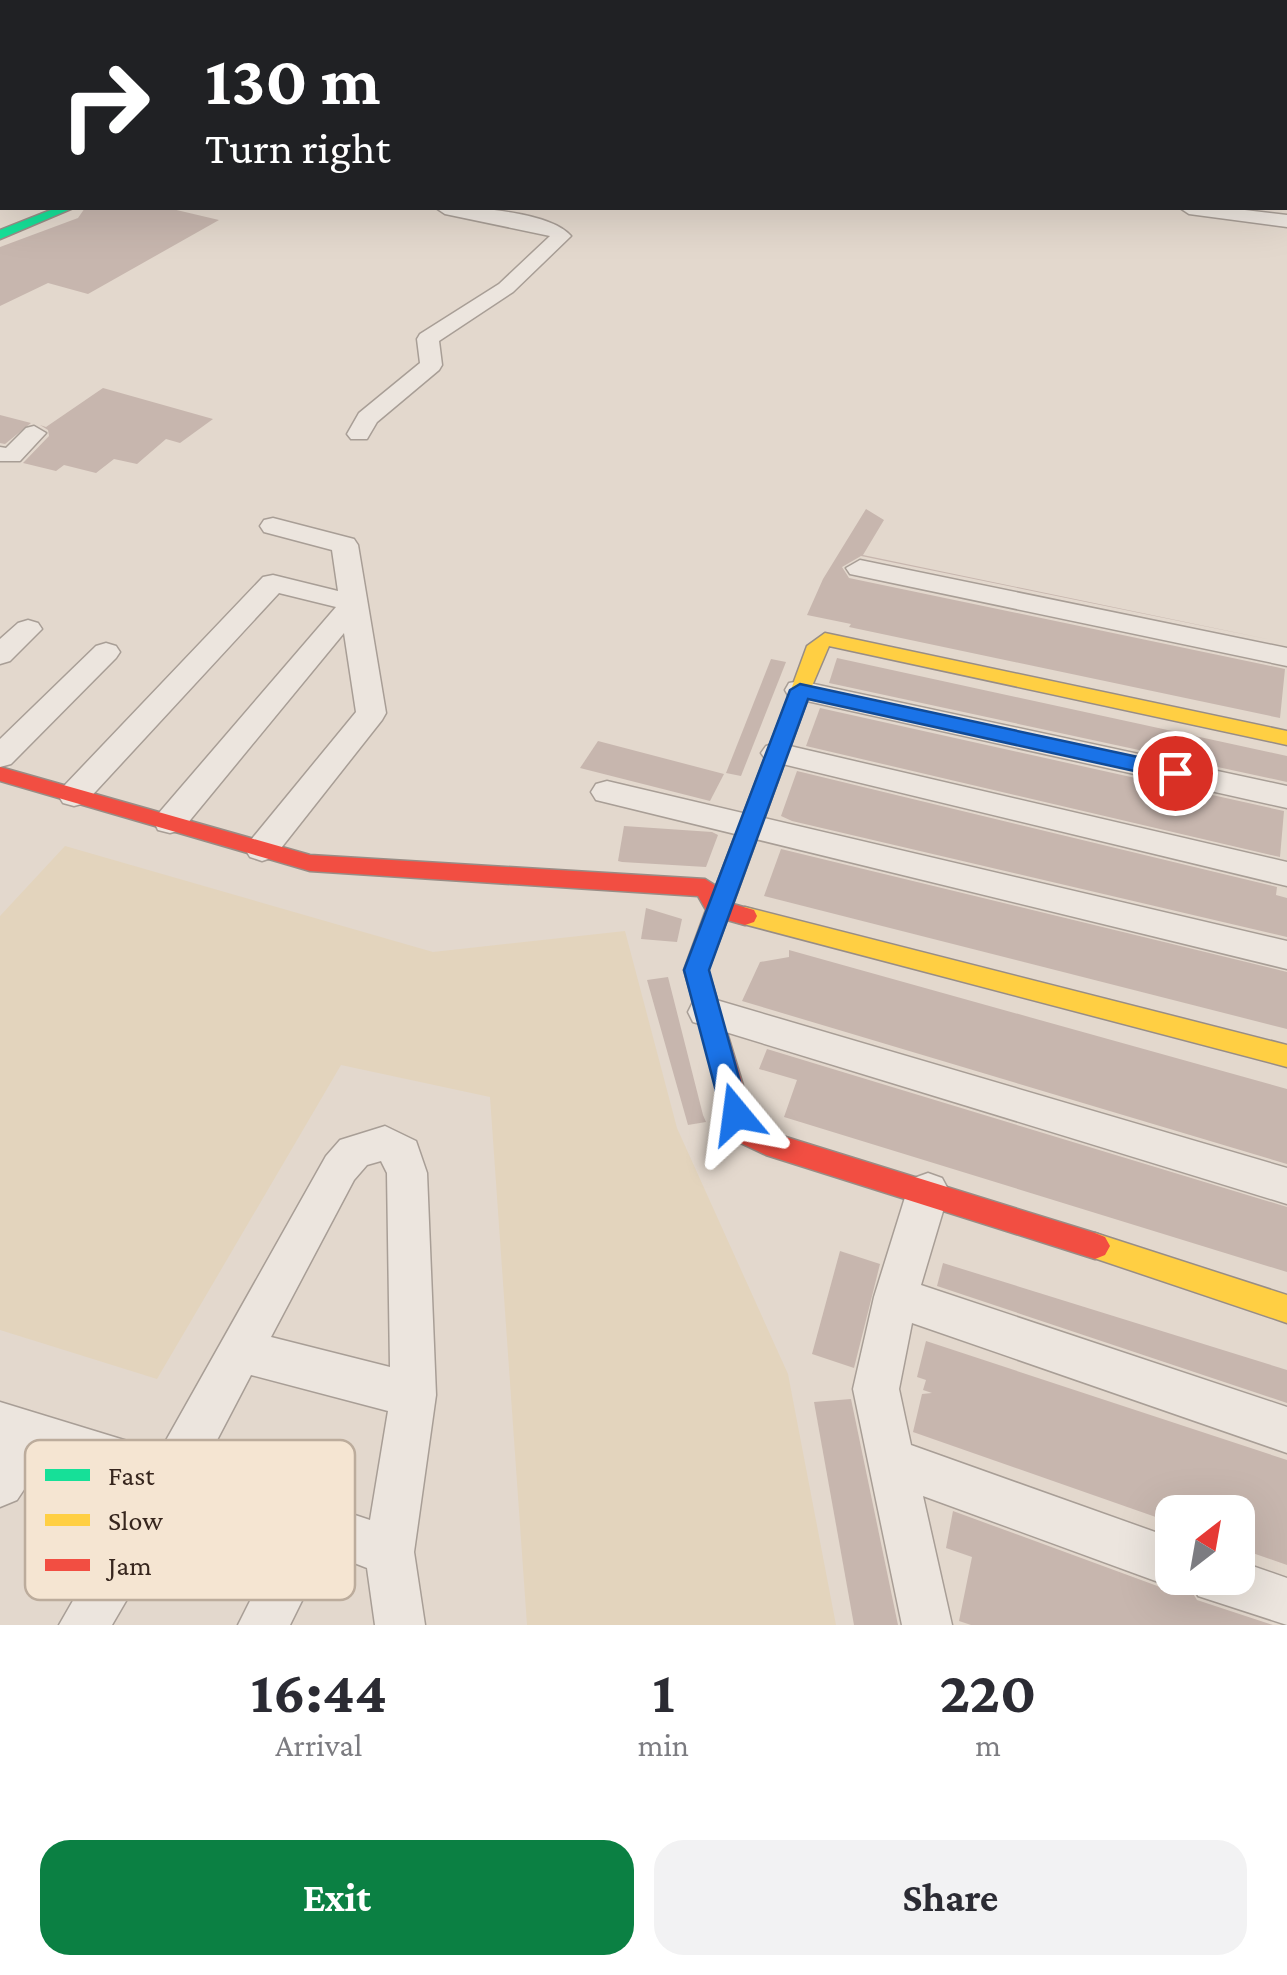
<!DOCTYPE html>
<style>
:root{--surface:#fff;--page:#f2f2f3;--text:#2b2b33;--muted:#7c7c81;--accent:#0b8043}
body{margin:0;font-family:"Crimson Pro",serif;background:var(--page);color:var(--text);height:100vh;display:flex;flex-direction:column;font-size:38px;white-space:nowrap}
*{box-sizing:border-box;margin:0}
p{font-size:32px;color:var(--muted)}
.icon{flex:none;width:55px;height:55px;fill:none;stroke:currentColor;stroke-width:2;stroke-linecap:round;stroke-linejoin:round}
.map{position:relative;height:1625px;overflow:hidden}
.panel{display:flex;flex-direction:column;background:var(--surface);flex:1}
.panel>*{flex:none}
.guide{position:absolute;left:0px;top:0px;width:1288px;height:210px;box-shadow:0 10px 40px #0002;background:#202124;color:#fff;overflow:hidden}
.needle{width:65px;rotate:31deg}
.buttons{position:absolute;left:1155px;top:1495px;display:grid;gap:20px}
.buttons a{display:grid;place-items:center;width:100px;height:100px;border-radius:20px;background:var(--surface);box-shadow:0 10px 40px #0002;font-size:50px}
.pin{position:absolute;display:grid;place-items:center;width:85px;height:85px;color:#fff;margin:-42px;border:5px solid #fff;border-radius:50%;box-shadow:0 2px 10px #0007}
.me{position:absolute;width:110px;margin:-55px;rotate:344deg;stroke-linejoin:round;filter:drop-shadow(0 0 8px #0008)}
.turn{display:flex;align-items:center;gap:35px;height:210px;padding:0 40px;font-size:45px}
.turn .icon{width:130px;height:130px;stroke-width:2.5}
.turn b{display:block;font-size:70px;line-height:85px}
.eta{display:flex;justify-content:space-evenly;align-items:center;height:170px;text-align:center}
.eta b{font-size:60px;font-weight:700;line-height:70px}
.cta{display:flex;gap:20px;margin-top:auto;padding:20px 40px}
.cta a{flex:1;height:115px;border-radius:30px;background:var(--accent);color:#fff;font-size:40px;font-weight:700;line-height:115px;text-align:center}
.cta a+a{background:var(--page);color:var(--text)}
.map>svg:first-child{display:block}
</style>
<div class="map">
<svg width="1287" height="1625" viewBox="0 0 1287 1625">
<rect width="100%" height="100%" fill="#e3d8cd"/>
<path fill="#e3d4bd" d="M 65,846 L 433,952 L 625,931 L 677,1128 L 788,1374 L 836,1625 L 527,1625 L 490,1097 L 341,1065 L 157,1379 L 0,1330 L 0,916 Z"/>
<g fill="none" stroke-linecap="round" stroke-linejoin="round">
<path stroke="#b8c7bb" stroke-width="4" d="M 1199,2 L 1209,0"/>
</g>
<g fill="#c7b6ae">
<path d="M 85,208 L 168,208 L 219,220 L 88,294 L 48,283 L 0,306 L 0,247 L 78,218 Z"/>
<path d="M 103,388 L 213,419 L 180,443 L 166,439 L 137,464 L 114,459 L 96,473 L 64,465 L 56,471 L 23,463 L 49,436 L 48,430 L 40,425 L 46,427 Z"/>
<path d="M 0,415 L 31,423 L 5,444 L 0,443 Z"/>
<path d="M 866,509 L 884,520 L 863,555 L 1287,643 L 861,556 L 842,567 L 849,578 L 1285,669 L 1280,718 L 849,627 L 851,624 L 807,615 L 823,579 Z"/>
<path d="M 837,658 L 1287,756 L 1287,782 L 829,683 Z"/>
<path d="M 771,659 L 786,662 L 741,776 L 726,773 Z"/>
<path d="M 820,708 L 1284,811 L 1280,857 L 806,746 Z"/>
<path d="M 598,741 L 724,774 L 710,801 L 580,768 Z"/>
<path d="M 797,771 L 1277,887 L 1276,895 L 1287,898 L 1287,937 L 792,821 L 781,816 Z"/>
<path d="M 624,826 L 712,832 L 718,835 L 706,867 L 622,862 L 618,861 Z"/>
<path d="M 781,849 L 1287,972 L 1287,1029 L 764,896 Z"/>
<path d="M 646,908 L 682,919 L 677,942 L 641,939 Z"/>
<path d="M 789,950 L 1287,1089 L 1287,1164 L 742,1001 L 760,962 L 789,957 Z"/>
<path d="M 668,977 L 703,1115 L 706,1122 L 688,1125 L 647,980 Z"/>
<path d="M 767,1049 L 1287,1207 L 1287,1272 L 784,1117 L 797,1080 L 759,1069 Z"/>
<path d="M 840,1251 L 880,1264 L 854,1368 L 812,1354 Z"/>
<path d="M 943,1263 L 1287,1370 L 1287,1403 L 937,1286 Z"/>
<path d="M 926,1341 L 1287,1460 L 1287,1565 L 1238,1548 L 1238,1512 L 1171,1512 L 1170,1522 L 913,1432 L 922,1394 L 932,1393 L 923,1390 L 926,1380 L 917,1377 Z"/>
<path d="M 851,1399 L 898,1625 L 854,1625 L 814,1402 Z"/>
<path d="M 953,1511 L 1171,1591 L 1180,1587 L 1192,1592 L 1197,1600 L 1273,1625 L 971,1625 L 959,1621 L 972,1557 L 946,1548 Z"/>
</g>
<g fill="none" stroke-linecap="round" stroke-linejoin="round">
<defs>
<path id="lane" d="M 0,56 L 2,57 L 2,62 L 0,62 Z"/>
<g id="street">
<path d="M 765,0 L 796,0 L 797,2 L 767,2 Z"/>
<path d="M 991,0 L 1025,0 L 1026,2 L 993,2 Z"/>
<path d="M 1285,60 L 1287,61 L 1287,71 L 1285,70 Z"/>
<rect x="1285" y="175" width="2" height="10"/>
<path d="M 436,208 C 468,206 550,211 571,236 L 513,292 L 439,341 L 442,365 L 439,370 L 377,422 L 367,439 L 351,439 L 347,434 L 359,413 L 420,363 L 417,339 L 420,334 L 499,284 L 550,236 L 445,214 Z"/>
<path d="M 1180,208 L 1228,208 L 1287,215 L 1287,227 L 1189,214 Z"/>
<path d="M 34,426 L 46,433 L 20,461 L 0,461 L 0,447 L 6,448 L 26,428 Z"/>
<path d="M 273,518 L 354,539 L 358,545 L 386,713 L 382,720 L 274,857 L 262,861 L 250,857 L 245,849 L 250,841 L 356,712 L 344,633 L 182,830 L 170,833 L 158,830 L 154,822 L 158,814 L 336,607 L 279,593 L 85,803 L 74,806 L 63,803 L 58,795 L 63,787 L 263,577 L 273,575 L 338,591 L 332,550 L 264,532 L 260,526 L 264,520 Z"/>
<path d="M 860,560 L 1287,648 L 1287,666 L 850,574 L 846,568 Z"/>
<path d="M 28,620 L 38,623 L 42,629 L 10,661 L 0,664 L 0,639 L 18,623 Z"/>
<path d="M 106,643 L 116,646 L 120,652 L 116,658 L 11,764 L 0,767 L 0,739 L 96,646 Z"/>
<path d="M 800,681 L 1287,786 L 1287,808 L 789,697 L 785,690 L 789,683 Z"/>
<path d="M 777,743 L 1287,862 L 1287,886 L 766,760 L 761,753 L 766,746 Z"/>
<path d="M 607,781 L 1287,941 L 1287,969 L 596,800 L 591,792 L 596,784 Z"/>
<path d="M 706,997 L 1287,1168 L 1287,1204 L 693,1022 L 688,1012 L 693,1002 Z"/>
<path d="M 385,1126 L 416,1141 L 427,1173 L 436,1395 L 414,1552 L 425,1625 L 375,1625 L 367,1568 L 326,1552 L 290,1625 L 238,1625 L 282,1537 L 182,1505 L 112,1625 L 59,1625 L 136,1491 L 43,1461 L 17,1500 L 0,1507 L 0,1402 L 160,1451 L 326,1156 L 340,1140 ZM 381,1161 L 387,1173 L 390,1367 L 271,1337 L 354,1180 L 367,1165 ZM 251,1375 L 388,1411 L 370,1520 L 204,1465 Z"/>
<path d="M 928,1173 L 942,1178 L 949,1191 L 921,1285 L 1287,1407 L 1287,1453 L 912,1323 L 899,1389 L 911,1445 L 1172,1538 L 1172,1578 L 1189,1579 L 1172,1587 L 923,1496 L 952,1625 L 902,1625 L 853,1389 L 874,1297 L 907,1191 L 914,1178 Z"/>
<path d="M 1238,1561 L 1287,1578 L 1287,1625 L 1198,1596 L 1191,1578 L 1238,1578 Z"/>
</g>
<path id="fast" d="M 56,208 L 73,208 L 0,239 L 0,230 Z"/>
<g id="slow">
<path d="M 825,633 L 1287,731 L 1287,745 L 829,646 L 806,700 L 792,700 L 789,695 L 807,646 Z"/>
<path d="M 745,907 L 1287,1045 L 1287,1067 L 736,922 L 733,916 L 736,910 Z"/>
<path d="M 1095,1233 L 1287,1295 L 1287,1323 L 1085,1255 L 1080,1246 L 1085,1237 Z"/>
</g>
<path id="jam" d="M 799,688 L 809,695 L 733,904 L 754,910 L 757,916 L 754,922 L 745,925 L 727,920 L 708,970 L 755,1125 L 773,1133 L 1095,1233 L 1105,1237 L 1110,1246 L 1105,1255 L 1095,1259 L 766,1155 L 734,1140 L 684,970 L 706,910 L 698,896 L 310,871 L 0,781 L 0,767 L 310,855 L 705,879 L 716,886 L 789,695 Z"/>
</defs>
<use href="#lane" stroke="#a89e96" stroke-width="2"/>
<use href="#street" stroke="#a89e96" stroke-width="3"/>
<use href="#fast" stroke="#988d86" stroke-width="3"/>
<use href="#slow" stroke="#988d86" stroke-width="3"/>
<use href="#jam" stroke="#988d86" stroke-width="3"/>
<use href="#lane" fill="#ece5de" fill-rule="evenodd"/>
<use href="#street" fill="#ece5de" fill-rule="evenodd"/>
<use href="#fast" fill="#16e098" fill-rule="evenodd"/>
<use href="#slow" fill="#ffcf43" fill-rule="evenodd"/>
<use href="#jam" fill="#f24e42" fill-rule="evenodd"/>
</g>
<path fill="#1a73e8" stroke="#114b97" stroke-width="2.5" d="M 800,684 L 1175,765 L 1186,773 L 1175,780 L 808,699 L 709,970 L 749,1114 L 745,1122 L 736,1126 L 726,1122 L 722,1114 L 684,970 L 790,690 Z"/>
<rect x="25" y="1440" width="330" height="160" rx="15" fill="#f5e5d2" stroke="#bcac9c" stroke-width="2.5"/>
<rect x="45" y="1469" width="45" height="12" fill="#16e098"/>
<rect x="45" y="1514" width="45" height="12" fill="#ffcf43"/>
<rect x="45" y="1559" width="45" height="12" fill="#f24e42"/>
<g font-size="28" fill="#37261e">
<text x="108" y="1485">Fast</text>
<text x="108" y="1530">Slow</text>
<text x="108" y="1575">Jam</text>
</g>
</svg>
<div class="buttons">
<a><svg class="needle" viewBox="-14 -14 28 28"><path d="M0-13l5 13h-10z" fill="#e53935"/><path d="M0 13l5-13h-10z" fill="#7c7c81"/></svg></a>
</div>
<div class="pin" style="left:1175px;top:773px;background:#d93025"><svg class="icon" aria-label="arrive" viewBox="0 0 24 24"><path d="M6 21V4h12l-3 4 3 4H6"/></svg></div>
<svg class="me" style="left:736px;top:1114px" viewBox="-20 -20 40 40"><path d="M0-17L14 15 0 8-14 15z" fill="#1a73e8" stroke="#fff" stroke-width="4"/></svg>
<div class="guide">
<div class="turn"><svg class="icon" aria-label="right" viewBox="0 0 24 24"><path d="M7 20v-9h11M14 6l5 5-5 5"/></svg><div><b>130 m</b>Turn right</div></div>
</div>
</div>
<section class="panel">
<div class="eta">
<div><b>16:44</b><p>Arrival</p></div>
<div><b>1</b><p>min</p></div>
<div><b>220</b><p>m</p></div>
</div>
<div class="cta"><a>Exit</a><a>Share</a></div>
</section>
